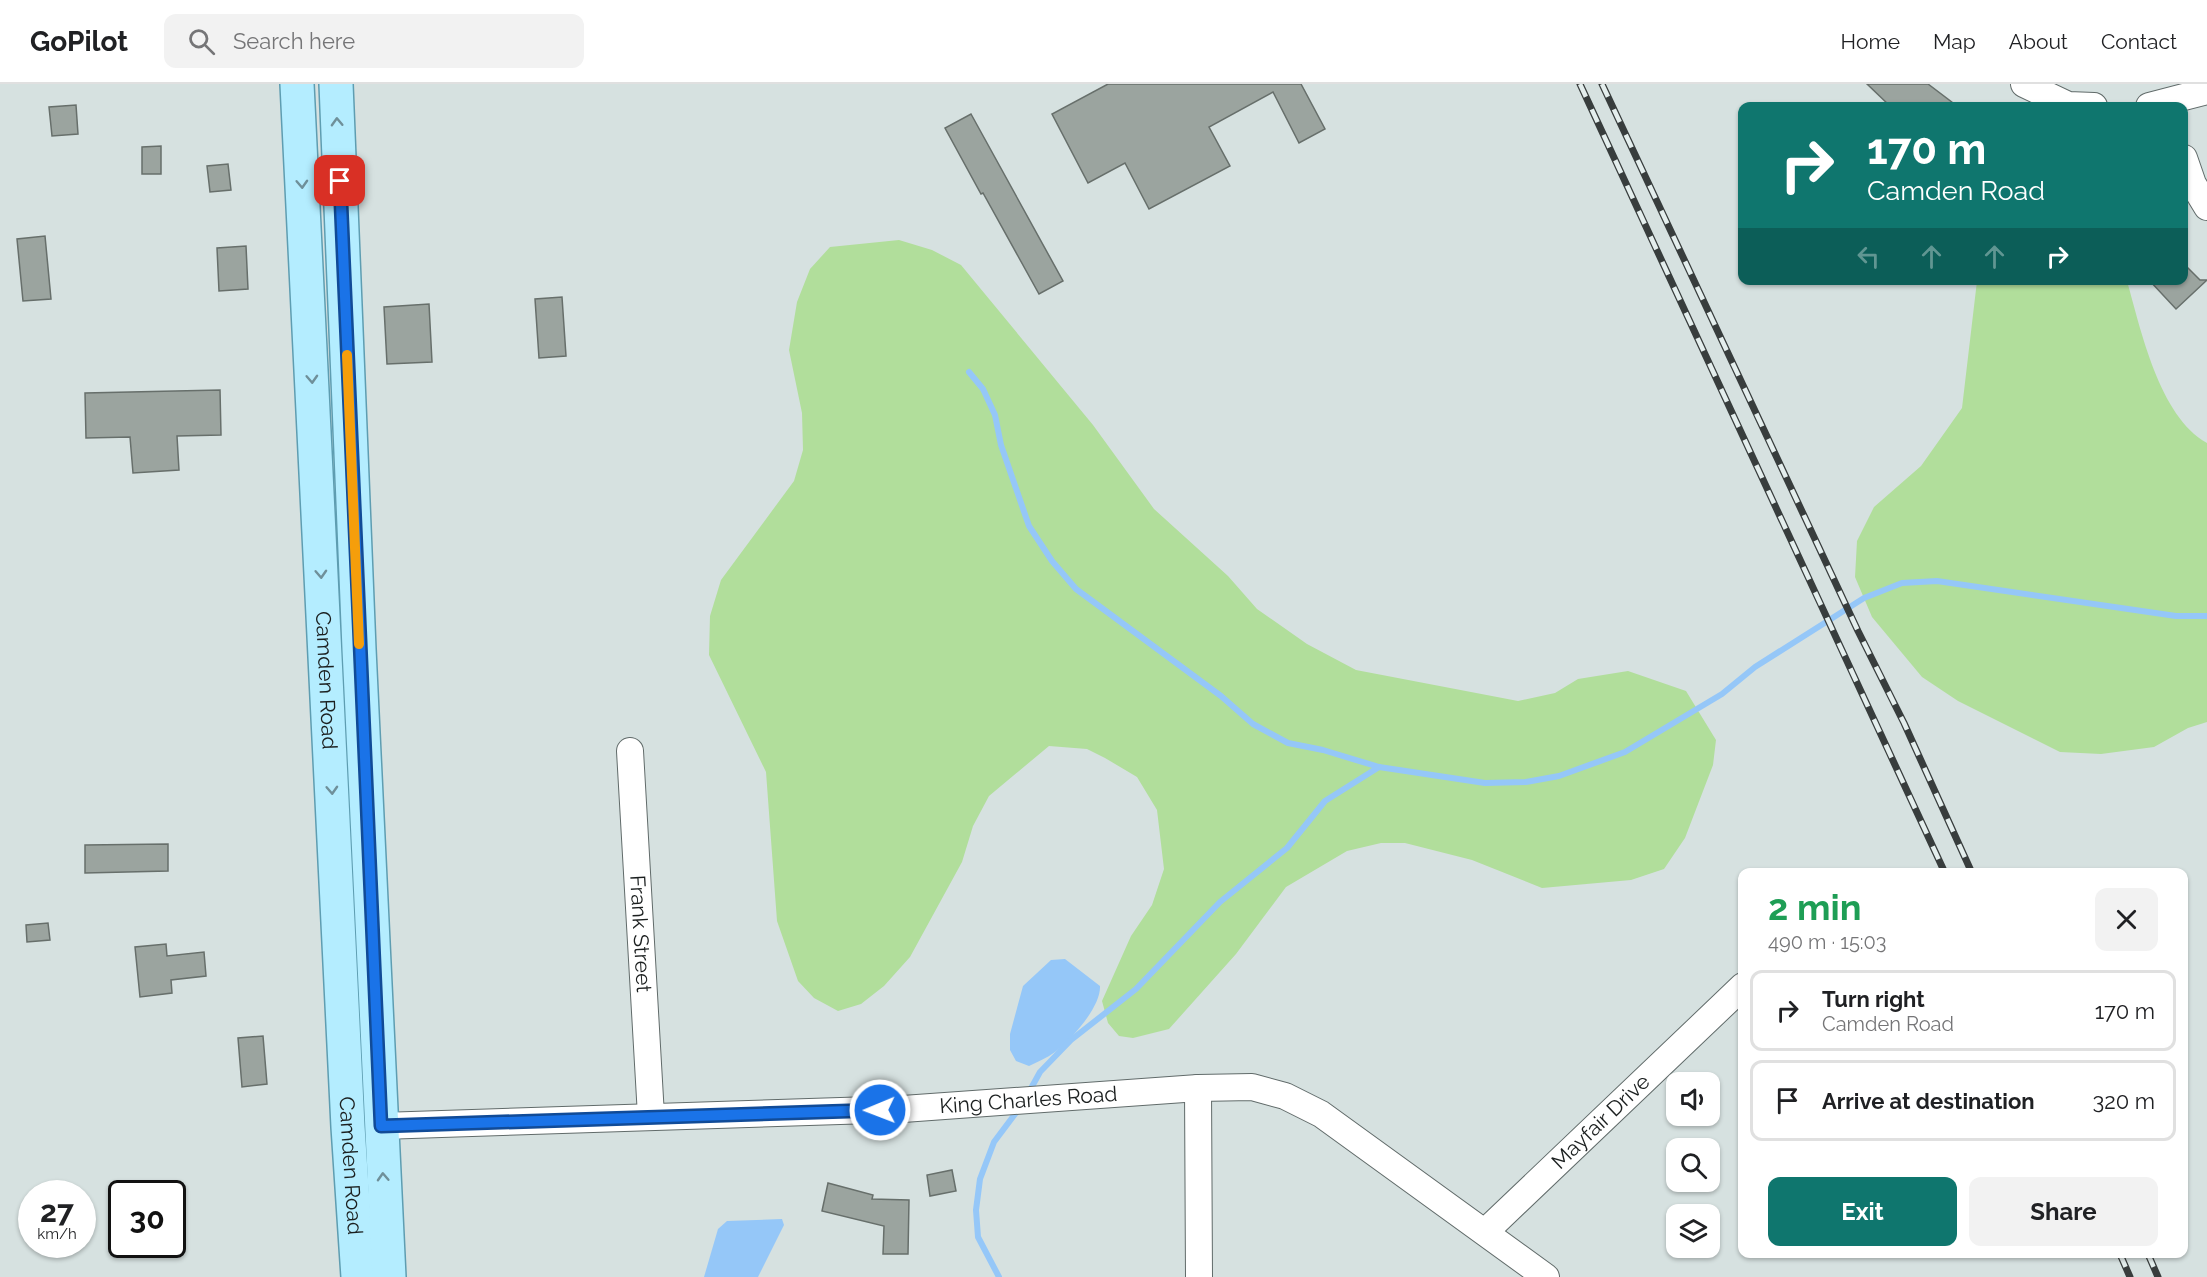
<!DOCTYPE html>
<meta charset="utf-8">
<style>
:root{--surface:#fff;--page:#f2f2f2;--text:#202124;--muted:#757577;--line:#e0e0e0;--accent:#0f766e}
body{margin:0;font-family:Raleway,sans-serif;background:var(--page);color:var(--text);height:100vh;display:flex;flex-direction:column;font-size:22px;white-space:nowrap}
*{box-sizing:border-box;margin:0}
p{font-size:20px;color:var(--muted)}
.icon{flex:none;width:33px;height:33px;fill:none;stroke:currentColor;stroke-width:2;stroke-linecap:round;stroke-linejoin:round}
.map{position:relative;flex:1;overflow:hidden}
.sheet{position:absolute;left:1738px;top:784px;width:450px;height:390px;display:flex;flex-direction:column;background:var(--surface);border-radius:12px;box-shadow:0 2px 4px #0004}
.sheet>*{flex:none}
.banner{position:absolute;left:1738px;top:18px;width:450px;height:183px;border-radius:12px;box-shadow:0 2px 4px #0004;background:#0f766e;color:#fff;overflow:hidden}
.tools{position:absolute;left:1666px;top:988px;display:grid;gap:12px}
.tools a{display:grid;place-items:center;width:54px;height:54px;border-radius:12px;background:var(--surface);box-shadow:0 2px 4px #0004;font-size:30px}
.speed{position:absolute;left:18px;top:1096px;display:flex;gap:12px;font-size:30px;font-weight:700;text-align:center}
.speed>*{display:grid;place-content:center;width:78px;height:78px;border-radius:50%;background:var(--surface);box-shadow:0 2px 4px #0004;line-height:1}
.speed small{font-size:15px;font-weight:400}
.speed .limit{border:3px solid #111;border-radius:9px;background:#fff;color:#111}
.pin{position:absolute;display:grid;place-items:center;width:51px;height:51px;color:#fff;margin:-26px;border-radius:12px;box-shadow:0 3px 9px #0006}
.me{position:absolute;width:66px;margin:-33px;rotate:269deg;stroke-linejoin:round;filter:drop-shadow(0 0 4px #0008)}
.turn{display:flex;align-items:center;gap:21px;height:126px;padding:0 30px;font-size:27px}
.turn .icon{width:78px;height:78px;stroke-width:2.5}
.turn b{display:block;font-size:42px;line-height:51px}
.lanes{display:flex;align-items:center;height:57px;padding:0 30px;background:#0003;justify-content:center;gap:30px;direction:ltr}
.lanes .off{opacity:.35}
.round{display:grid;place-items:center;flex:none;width:63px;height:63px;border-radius:12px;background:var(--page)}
.headline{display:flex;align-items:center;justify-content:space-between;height:102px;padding:0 30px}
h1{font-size:36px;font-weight:700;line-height:45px;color:#1e9e55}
.button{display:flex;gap:12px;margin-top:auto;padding:12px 30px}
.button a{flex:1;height:69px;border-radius:12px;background:var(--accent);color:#fff;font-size:24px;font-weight:700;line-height:69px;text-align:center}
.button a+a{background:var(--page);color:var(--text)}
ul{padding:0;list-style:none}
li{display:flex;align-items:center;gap:18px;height:81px;margin:0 12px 9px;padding:0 18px;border:3px solid var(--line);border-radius:12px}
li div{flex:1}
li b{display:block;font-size:22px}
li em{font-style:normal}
header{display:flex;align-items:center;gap:36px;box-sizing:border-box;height:84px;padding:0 30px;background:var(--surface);border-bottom:2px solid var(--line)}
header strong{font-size:28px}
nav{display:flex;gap:33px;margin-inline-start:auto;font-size:21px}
.search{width:420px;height:54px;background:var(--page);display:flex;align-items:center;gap:15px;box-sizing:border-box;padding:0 21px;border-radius:12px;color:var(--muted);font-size:22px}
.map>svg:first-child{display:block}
</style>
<header>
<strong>GoPilot</strong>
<div class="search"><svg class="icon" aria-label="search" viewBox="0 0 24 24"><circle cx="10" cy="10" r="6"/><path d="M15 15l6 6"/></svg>Search here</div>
<nav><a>Home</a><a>Map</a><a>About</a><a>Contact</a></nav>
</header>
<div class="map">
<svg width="2207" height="1193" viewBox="0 0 2207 1193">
<rect width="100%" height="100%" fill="#d6e1e0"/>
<g fill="#b1de9b">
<path d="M 899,156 L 932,166 L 961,181 L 1093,341 L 1154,425 L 1228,492 L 1257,525 L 1307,560 L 1356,586 L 1518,617 L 1555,609 L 1578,595 L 1628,587 L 1686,607 L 1716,656 L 1713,681 L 1685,754 L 1664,785 L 1631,796 L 1542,804 L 1472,776 L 1405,759 L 1381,759 L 1347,767 L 1286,803 L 1236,870 L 1169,945 L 1133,954 L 1119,952 L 1108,939 L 1102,917 L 1131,852 L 1152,821 L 1164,785 L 1157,726 L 1137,693 L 1105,674 L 1087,665 L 1049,662 L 989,712 L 973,742 L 962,778 L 910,873 L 884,902 L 861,920 L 838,927 L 814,914 L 798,897 L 777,837 L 766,688 L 709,571 L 710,532 L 721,496 L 794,397 L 803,366 L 802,329 L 789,266 L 797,218 L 810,185 L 830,163 Z"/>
<path d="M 1977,197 L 2127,197 C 2141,246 2159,332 2207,359 L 2207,638 L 2188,644 L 2154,663 L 2101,670 L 2060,668 L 1958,617 L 1922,593 L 1872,533 L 1855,493 L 1857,457 L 1874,423 L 1921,382 L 1962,324 Z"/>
</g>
<g fill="#95c7f8">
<path d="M 1065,875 L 1100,902 C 1101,923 1071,956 1055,968 C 1047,974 1037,978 1029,982 L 1016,977 L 1010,966 L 1010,950 L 1023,902 L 1051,876 Z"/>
<path d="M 782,1135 L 784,1141 L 758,1193 L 704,1193 L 718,1145 L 727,1137 Z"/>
</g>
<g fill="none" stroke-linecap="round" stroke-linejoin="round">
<g stroke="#95c7f8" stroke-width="6">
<path d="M 969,288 L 983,305 L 995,331 L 1001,361 L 1029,442 L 1052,477 L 1076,505 L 1221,612 L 1253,640 L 1288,659 L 1323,666 L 1379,683 L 1485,699 L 1526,698 L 1559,692 L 1625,668 L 1722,610 L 1755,583 L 1864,514 L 1902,499 L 1937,497 L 2176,532 L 2207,532"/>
<path d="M 1029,1008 L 1040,988 L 1071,956 L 1136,905 L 1220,818 L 1287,764 L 1325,717 L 1379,683"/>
<path d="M 999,1193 L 978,1153 L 976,1126 L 980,1095 L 994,1058 L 1021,1022"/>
</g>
</g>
<g fill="#9ba49f" stroke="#676f6b" stroke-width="1.5">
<path d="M 1108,0 L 1301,0 L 1325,45 L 1299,59 L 1273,8 L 1209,43 L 1230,82 L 1149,125 L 1125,79 L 1088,99 L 1052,30 Z"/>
<path d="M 1867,0 L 1928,0 L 1957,22 L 1890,22 Z"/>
<path d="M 76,21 L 78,50 L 52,52 L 49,23 Z"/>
<path d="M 971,30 L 1063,197 L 1039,210 L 983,109 L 981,110 L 945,44 Z"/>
<path d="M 161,62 L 161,90 L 142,90 L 142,63 Z"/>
<path d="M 228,80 L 231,106 L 210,108 L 207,82 Z"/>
<path d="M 45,152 L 51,215 L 23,217 L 17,155 Z"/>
<path d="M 246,162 L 248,205 L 219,207 L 217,164 Z"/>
<path d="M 2184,180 L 2200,196 L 2207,196 L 2176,225 L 2149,196 L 2184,196 Z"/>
<path d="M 562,213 L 566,272 L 539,274 L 535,215 Z"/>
<path d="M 429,220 L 432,278 L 387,280 L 384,223 Z"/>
<path d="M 220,306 L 221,351 L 177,352 L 179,386 L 133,389 L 130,353 L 86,354 L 85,309 Z"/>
<path d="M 168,760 L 168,787 L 85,789 L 85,761 Z"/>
<path d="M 48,839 L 50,856 L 27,858 L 26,841 Z"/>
<path d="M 166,860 L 167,872 L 204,868 L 206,892 L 171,896 L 172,909 L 140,913 L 135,863 Z"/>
<path d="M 263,952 L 267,1000 L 242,1003 L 238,954 Z"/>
<path d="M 952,1086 L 956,1107 L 930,1112 L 927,1091 Z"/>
<path d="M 828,1099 L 873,1111 L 872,1115 L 909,1116 L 908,1170 L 883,1170 L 884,1142 L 822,1127 Z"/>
</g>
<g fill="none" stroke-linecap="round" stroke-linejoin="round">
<defs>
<g id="minor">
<path d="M 2024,0 L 2068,21 L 2094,22"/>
<path d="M 2149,22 L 2207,7"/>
<path d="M 2184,74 L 2193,100 L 2207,123"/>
<path id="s1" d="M 630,667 L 651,1032"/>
<path d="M 1198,1004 L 1199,1193"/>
<path id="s2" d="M 381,1042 L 903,1025 L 1198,1004 L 1252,1003 L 1285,1012 L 1321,1030 L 1546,1193"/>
<path id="s3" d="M 1485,1148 L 1743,902"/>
</g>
<g id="major">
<path id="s4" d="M 297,0 L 348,1043 L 358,1193"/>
<path d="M 336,0 L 359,565 L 389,1193"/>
</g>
</defs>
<use href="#minor" stroke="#616b6a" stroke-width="28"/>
<use href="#major" stroke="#5e9db1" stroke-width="36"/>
<use href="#minor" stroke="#fff" stroke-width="26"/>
<use href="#major" stroke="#b4edff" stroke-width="33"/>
<defs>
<g id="rail">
<path d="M 1580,0 L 1945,789"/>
<path d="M 1602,0 L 1858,547 L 1904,639 L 1972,789"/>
<path d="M 2120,1170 L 2130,1193"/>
<path d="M 2148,1170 L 2158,1193"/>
</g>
</defs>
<use href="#rail" stroke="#383d3d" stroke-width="7"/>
<use href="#rail" stroke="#e4eeed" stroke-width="4.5" stroke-dasharray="14" stroke-linecap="butt"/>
</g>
<defs><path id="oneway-chevron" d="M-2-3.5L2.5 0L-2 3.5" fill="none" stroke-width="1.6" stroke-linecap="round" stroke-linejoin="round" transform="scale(1.5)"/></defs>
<g stroke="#6f909a">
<use href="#oneway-chevron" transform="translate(337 38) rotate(-92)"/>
<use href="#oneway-chevron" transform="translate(302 100) rotate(87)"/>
<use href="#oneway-chevron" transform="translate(312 295) rotate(87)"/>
<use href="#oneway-chevron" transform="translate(321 490) rotate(87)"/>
<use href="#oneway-chevron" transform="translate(332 706) rotate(87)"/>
<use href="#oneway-chevron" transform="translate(383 1093) rotate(-93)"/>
</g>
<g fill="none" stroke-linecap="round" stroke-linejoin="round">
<defs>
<path id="route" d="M 340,97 L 381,1042 L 880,1026"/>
</defs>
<use href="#route" stroke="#114b97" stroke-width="15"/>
<use href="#route" stroke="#1a73e8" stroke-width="10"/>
<path stroke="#f59e0b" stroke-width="10" d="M 347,271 L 359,560"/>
</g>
<g text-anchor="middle" stroke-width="5" stroke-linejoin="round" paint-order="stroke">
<g font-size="21" fill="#1b1f1f" stroke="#e4eeed">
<text dy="7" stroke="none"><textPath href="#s4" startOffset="597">Camden Road</textPath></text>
<text dy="7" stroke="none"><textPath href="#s1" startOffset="183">Frank Street</textPath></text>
<text dy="7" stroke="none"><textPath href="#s2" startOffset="648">King Charles Road</textPath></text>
<text dy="7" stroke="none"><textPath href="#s3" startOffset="160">Mayfair Drive</textPath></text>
<text dy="7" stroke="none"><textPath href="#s4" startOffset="1083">Camden Road</textPath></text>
</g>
</g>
</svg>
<div class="tools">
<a><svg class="icon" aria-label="sound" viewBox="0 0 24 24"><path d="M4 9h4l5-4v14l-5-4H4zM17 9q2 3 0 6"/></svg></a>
<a><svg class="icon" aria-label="search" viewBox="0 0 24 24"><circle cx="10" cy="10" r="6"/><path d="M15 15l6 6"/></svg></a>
<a><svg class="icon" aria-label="layers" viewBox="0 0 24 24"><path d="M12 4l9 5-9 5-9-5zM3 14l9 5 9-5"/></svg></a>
</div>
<div class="speed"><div>27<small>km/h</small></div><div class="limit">30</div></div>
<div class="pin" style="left:340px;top:97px;background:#d93025"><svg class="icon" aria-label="arrive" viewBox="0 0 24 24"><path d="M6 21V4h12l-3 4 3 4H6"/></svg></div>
<svg class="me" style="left:880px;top:1026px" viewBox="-20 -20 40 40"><circle r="17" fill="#1a73e8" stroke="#fff" stroke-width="3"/><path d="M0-11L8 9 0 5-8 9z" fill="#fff"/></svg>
<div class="banner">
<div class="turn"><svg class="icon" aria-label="right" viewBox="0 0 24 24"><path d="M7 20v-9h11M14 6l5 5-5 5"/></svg><div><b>170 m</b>Camden Road</div></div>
<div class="lanes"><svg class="icon off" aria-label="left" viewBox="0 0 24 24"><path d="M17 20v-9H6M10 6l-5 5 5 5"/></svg><svg class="icon off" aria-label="ahead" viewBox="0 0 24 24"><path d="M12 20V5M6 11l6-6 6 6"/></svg><svg class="icon off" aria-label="ahead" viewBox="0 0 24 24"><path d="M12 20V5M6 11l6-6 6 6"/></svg><svg class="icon" aria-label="right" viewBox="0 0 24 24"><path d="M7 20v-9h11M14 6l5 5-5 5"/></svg></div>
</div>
<section class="sheet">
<div class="headline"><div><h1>2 min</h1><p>490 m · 15:03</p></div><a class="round"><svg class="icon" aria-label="close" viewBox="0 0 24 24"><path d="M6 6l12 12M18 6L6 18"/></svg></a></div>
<ul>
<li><svg class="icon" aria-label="right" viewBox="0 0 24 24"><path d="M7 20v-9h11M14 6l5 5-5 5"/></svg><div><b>Turn right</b><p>Camden Road</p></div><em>170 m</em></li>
<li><svg class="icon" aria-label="arrive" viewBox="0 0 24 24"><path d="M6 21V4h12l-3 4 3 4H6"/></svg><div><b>Arrive at destination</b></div><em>320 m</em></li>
</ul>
<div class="button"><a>Exit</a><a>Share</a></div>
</section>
</div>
